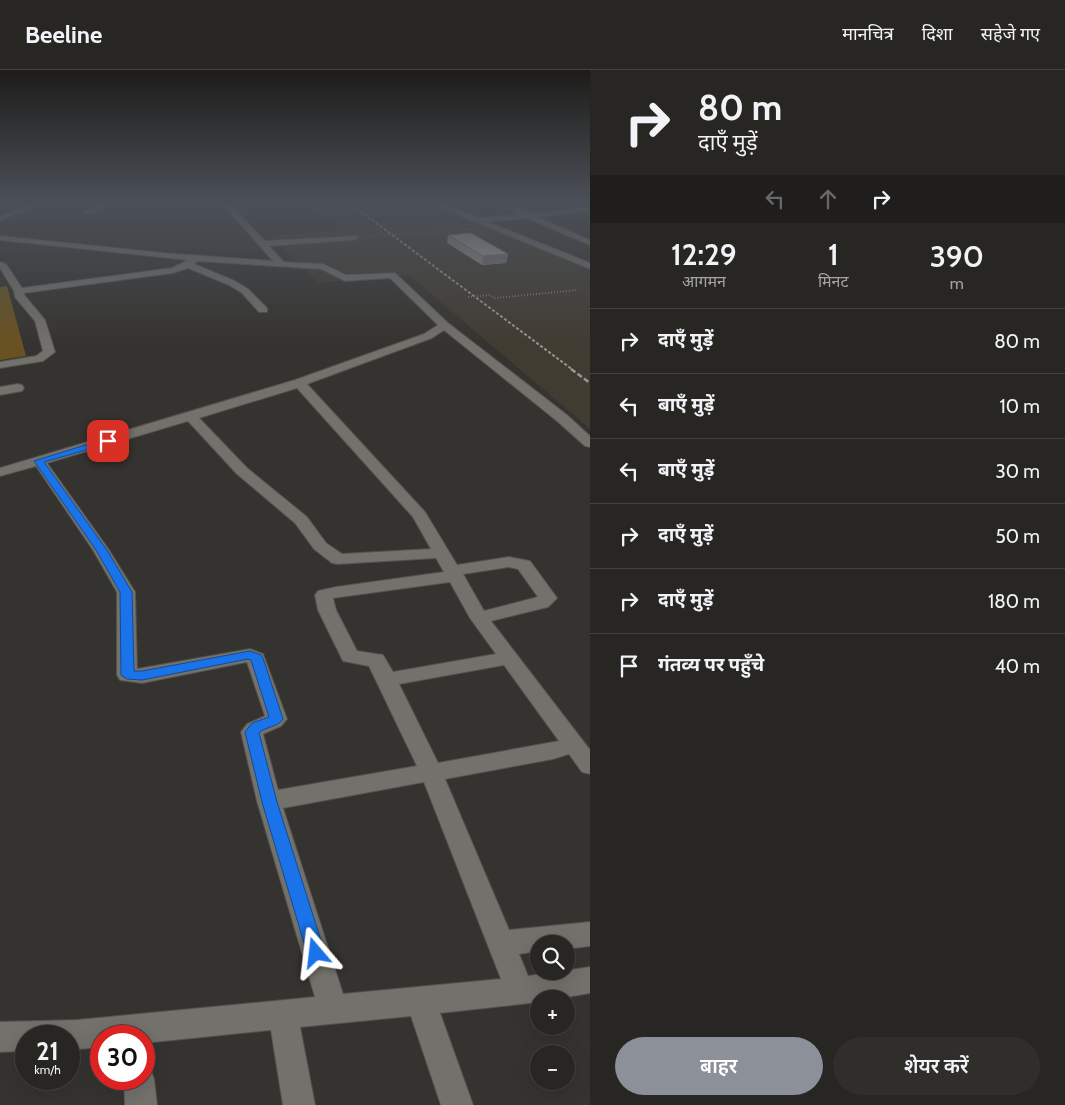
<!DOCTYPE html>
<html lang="hi">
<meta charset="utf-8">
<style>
:root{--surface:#282623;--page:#302e2b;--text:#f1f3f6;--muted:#a5a5a6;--line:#444341;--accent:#8c9099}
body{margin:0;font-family:Cabin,"Noto Sans Devanagari",sans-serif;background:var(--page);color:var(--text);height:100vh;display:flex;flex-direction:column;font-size:19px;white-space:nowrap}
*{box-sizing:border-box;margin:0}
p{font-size:16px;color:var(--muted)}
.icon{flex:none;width:28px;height:28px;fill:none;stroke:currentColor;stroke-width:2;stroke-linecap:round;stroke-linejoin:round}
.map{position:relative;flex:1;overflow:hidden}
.side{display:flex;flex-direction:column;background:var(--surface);width:475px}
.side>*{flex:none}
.top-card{background:#282623;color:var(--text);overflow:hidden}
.fabs{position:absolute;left:530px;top:865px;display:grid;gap:10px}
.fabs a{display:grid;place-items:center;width:45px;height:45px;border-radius:50%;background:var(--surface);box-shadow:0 5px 20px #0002,0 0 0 1px var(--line);font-size:25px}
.speed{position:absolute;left:15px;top:955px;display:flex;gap:10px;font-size:25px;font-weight:700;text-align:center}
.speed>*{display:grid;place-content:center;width:65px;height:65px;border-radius:50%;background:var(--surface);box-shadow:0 5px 20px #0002,0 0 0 1px var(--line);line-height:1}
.speed small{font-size:12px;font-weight:400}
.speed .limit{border:8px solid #d22;background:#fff;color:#111}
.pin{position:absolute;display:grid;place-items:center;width:42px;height:42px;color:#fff;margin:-21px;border-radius:10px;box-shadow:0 2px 8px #0006}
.me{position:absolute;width:55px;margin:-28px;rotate:343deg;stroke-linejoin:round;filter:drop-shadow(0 0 4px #0008)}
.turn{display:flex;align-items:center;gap:18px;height:105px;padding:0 25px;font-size:22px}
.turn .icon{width:65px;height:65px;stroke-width:2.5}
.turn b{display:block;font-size:35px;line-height:42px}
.lanes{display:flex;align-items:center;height:48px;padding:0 25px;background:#0003;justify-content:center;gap:25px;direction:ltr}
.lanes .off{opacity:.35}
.eta{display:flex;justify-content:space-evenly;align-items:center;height:85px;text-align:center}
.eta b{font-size:30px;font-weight:600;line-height:35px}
.cta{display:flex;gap:10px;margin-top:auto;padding:10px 25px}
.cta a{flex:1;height:58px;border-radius:30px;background:var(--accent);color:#fff;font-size:20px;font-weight:600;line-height:58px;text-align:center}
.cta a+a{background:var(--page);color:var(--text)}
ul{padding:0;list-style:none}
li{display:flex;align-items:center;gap:15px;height:65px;padding:0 25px;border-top:1px solid var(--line)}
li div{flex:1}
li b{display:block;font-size:19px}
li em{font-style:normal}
header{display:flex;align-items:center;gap:30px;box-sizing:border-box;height:70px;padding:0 25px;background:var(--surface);border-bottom:1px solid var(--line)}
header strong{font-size:24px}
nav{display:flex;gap:28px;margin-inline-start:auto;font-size:18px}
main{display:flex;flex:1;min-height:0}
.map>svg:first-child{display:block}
</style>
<header>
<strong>Beeline</strong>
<nav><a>मानचित्र</a><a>दिशा</a><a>सहेजे गए</a></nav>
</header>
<main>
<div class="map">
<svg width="590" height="1035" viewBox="0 0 590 1035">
<rect width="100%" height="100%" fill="#35332f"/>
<path fill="#413c32" d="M 305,132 L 423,132 L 528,172 L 590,201 L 590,359 L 409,205 L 318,213 L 271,166 L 344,160 L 329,148 L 324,148 Z"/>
<path fill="#695222" d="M 7,216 L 26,286 L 0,290 L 0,217 Z"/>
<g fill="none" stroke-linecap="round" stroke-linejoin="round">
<defs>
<g id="minor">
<path d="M 37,132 L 48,132 L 0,150 L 0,146 Z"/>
<path d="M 102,132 L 112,132 L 91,144 L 84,142 Z"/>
<path d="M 221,132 L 228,132 L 265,171 L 357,166 L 358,168 L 354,170 L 269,176 L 284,192 L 323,194 L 346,205 L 395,203 L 448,253 L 567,345 L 590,366 L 590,377 L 585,376 L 557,351 L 444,260 L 432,268 L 307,314 L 425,442 L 457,495 L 509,487 L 530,491 L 557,528 L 548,537 L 491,551 L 590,680 L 590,704 L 582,702 L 569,684 L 553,689 L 445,709 L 509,860 L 590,852 L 590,876 L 566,879 L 566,874 L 539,874 L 539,881 L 519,884 L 528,906 L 590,897 L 590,923 L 557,929 L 539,929 L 539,932 L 440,943 L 473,1035 L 441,1035 L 411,946 L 300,957 L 315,1035 L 283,1035 L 271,960 L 144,973 L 144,966 L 101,966 L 101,977 L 69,980 L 69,966 L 26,966 L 26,981 L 0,982 L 0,952 L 77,950 L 315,927 L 257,731 L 241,662 L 247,654 L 265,646 L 247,592 L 142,613 L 120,610 L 117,605 L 117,522 L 93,480 L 36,396 L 0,406 L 0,398 L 295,310 L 424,264 L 438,255 L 390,208 L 345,211 L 321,199 L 197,191 L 194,194 L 235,211 L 248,219 L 267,238 L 267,242 L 259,242 L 242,223 L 229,215 L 188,198 L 173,203 L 24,223 L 25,226 L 45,250 L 55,282 L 43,291 L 0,298 L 0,292 L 36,286 L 43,281 L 35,251 L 15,227 L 14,221 L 0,198 L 0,192 L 6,194 L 22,218 L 172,198 L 188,190 L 0,170 L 0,166 L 164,183 L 273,191 ZM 297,318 L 413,447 L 431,479 L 342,484 L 326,473 L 307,447 L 247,398 L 199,348 ZM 188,351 L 237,404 L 295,453 L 314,479 L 332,493 L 338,494 L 436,488 L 444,502 L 336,517 L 318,521 L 315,525 L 318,540 L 343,591 L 369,596 L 417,696 L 278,720 L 263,664 L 281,656 L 287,649 L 263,584 L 250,579 L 137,599 L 135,522 L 109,480 L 47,393 ZM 509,497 L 518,499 L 538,527 L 484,541 L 463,504 ZM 450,512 L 470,548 L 496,584 L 393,602 L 383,585 L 357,581 L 336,540 L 333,528 ZM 504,595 L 559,671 L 438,693 L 399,614 ZM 424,712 L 501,909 L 343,924 L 283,738 Z"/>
<path d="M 427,132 L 438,132 L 480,148 L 519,144 L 498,132 L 506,132 L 529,143 L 590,137 L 590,141 L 537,147 L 590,170 L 590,175 L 527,148 L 488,152 L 590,193 L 590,199 Z"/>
<path d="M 18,314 L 22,315 L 24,318 L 22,321 L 0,325 L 0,317 Z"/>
<path d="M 144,995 L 150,998 L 154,1009 L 157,1035 L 125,1035 L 124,1009 L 144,1009 Z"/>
</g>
</defs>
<use href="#minor" stroke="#53514e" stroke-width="2"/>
<path stroke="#7c7a77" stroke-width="1" stroke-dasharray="1 2" stroke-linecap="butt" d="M 364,167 L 375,166"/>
<use href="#minor" fill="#73716c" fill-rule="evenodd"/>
<path stroke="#999794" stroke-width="2" stroke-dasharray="3 2" stroke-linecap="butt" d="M 348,132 L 573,300"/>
<path stroke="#999794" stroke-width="2.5" stroke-dasharray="5.5 2.5" stroke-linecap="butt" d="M 571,299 L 590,313"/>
<path stroke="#7c7a77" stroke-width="1" stroke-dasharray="1 2" stroke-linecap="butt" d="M 375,166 L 486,158"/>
<path stroke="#7c7a77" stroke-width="2" stroke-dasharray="1 2" stroke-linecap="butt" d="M 468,227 L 489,225 L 495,228 L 578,220"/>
</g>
<g fill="#94918e">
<path d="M 485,132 L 501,132 L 501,136 L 495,137 Z"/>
<path d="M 537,132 L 549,132 L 547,136 Z"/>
<path d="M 448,165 L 508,184 L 506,193 L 482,195 L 447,173 Z"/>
</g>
<g fill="#787674">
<path d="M 496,132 L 501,132 L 501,136 L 495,137 Z"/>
<path d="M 515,132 L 526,132 L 514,134 Z"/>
<path d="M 508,184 L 506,193 L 482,195 L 483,186 Z"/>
</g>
<path fill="#aca9a5" stroke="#787674" d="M 471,163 L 508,184 L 483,186 L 448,165 Z"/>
<linearGradient id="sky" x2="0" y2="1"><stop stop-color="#1d1c1a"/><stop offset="0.48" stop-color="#4b5058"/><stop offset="1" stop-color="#4b5058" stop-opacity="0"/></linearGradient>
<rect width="590" height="277" fill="url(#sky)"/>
<path fill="#1a73e8" stroke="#114b97" d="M 108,368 L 113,371 L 111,373 L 44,392 L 107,480 L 132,522 L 134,601 L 142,601 L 250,581 L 261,585 L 263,588 L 283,649 C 277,658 266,656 259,663 L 277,732 L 325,883 L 322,889 L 316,891 L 309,889 L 307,883 L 262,732 L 245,662 L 252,653 L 269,647 L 251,590 L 248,589 L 142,610 L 127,609 L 121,605 L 120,522 L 96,480 L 34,391 Z"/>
</svg>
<div class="fabs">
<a><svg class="icon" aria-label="search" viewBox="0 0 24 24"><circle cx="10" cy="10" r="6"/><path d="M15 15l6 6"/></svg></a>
<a>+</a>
<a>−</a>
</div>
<div class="speed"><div>21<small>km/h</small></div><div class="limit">30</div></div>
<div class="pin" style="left:108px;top:371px;background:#d93025"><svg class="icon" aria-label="arrive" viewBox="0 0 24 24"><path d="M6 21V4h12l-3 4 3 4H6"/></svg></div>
<svg class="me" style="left:316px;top:883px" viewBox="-20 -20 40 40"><path d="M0-17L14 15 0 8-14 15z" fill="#1a73e8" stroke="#fff" stroke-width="4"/></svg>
</div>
<section class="side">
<div class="top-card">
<div class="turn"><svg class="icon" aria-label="right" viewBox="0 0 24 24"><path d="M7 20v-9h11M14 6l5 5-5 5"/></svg><div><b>80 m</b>दाएँ मुड़ें</div></div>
<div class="lanes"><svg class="icon off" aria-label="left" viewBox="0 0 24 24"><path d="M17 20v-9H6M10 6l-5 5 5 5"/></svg><svg class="icon off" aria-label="ahead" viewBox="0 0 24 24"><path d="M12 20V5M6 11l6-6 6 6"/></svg><svg class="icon" aria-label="right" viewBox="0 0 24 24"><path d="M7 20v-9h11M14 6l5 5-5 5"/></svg></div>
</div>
<div class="eta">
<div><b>12:29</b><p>आगमन</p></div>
<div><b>1</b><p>मिनट</p></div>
<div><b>390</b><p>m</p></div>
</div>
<ul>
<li><svg class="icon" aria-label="right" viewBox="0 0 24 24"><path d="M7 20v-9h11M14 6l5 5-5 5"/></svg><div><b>दाएँ मुड़ें</b></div><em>80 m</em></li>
<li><svg class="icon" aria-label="left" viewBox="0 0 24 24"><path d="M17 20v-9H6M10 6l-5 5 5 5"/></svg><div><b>बाएँ मुड़ें</b></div><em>10 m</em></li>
<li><svg class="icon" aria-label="left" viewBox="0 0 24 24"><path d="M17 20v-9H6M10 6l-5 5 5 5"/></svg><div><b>बाएँ मुड़ें</b></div><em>30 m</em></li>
<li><svg class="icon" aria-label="right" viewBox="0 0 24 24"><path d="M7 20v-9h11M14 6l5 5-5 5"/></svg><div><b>दाएँ मुड़ें</b></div><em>50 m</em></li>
<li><svg class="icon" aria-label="right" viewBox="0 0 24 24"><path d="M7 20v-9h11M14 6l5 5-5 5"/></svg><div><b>दाएँ मुड़ें</b></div><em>180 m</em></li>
<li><svg class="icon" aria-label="arrive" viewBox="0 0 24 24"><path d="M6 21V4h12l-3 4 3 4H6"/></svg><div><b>गंतव्य पर पहुँचे</b></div><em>40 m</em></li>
</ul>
<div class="cta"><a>बाहर</a><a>शेयर करें</a></div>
</section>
</main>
